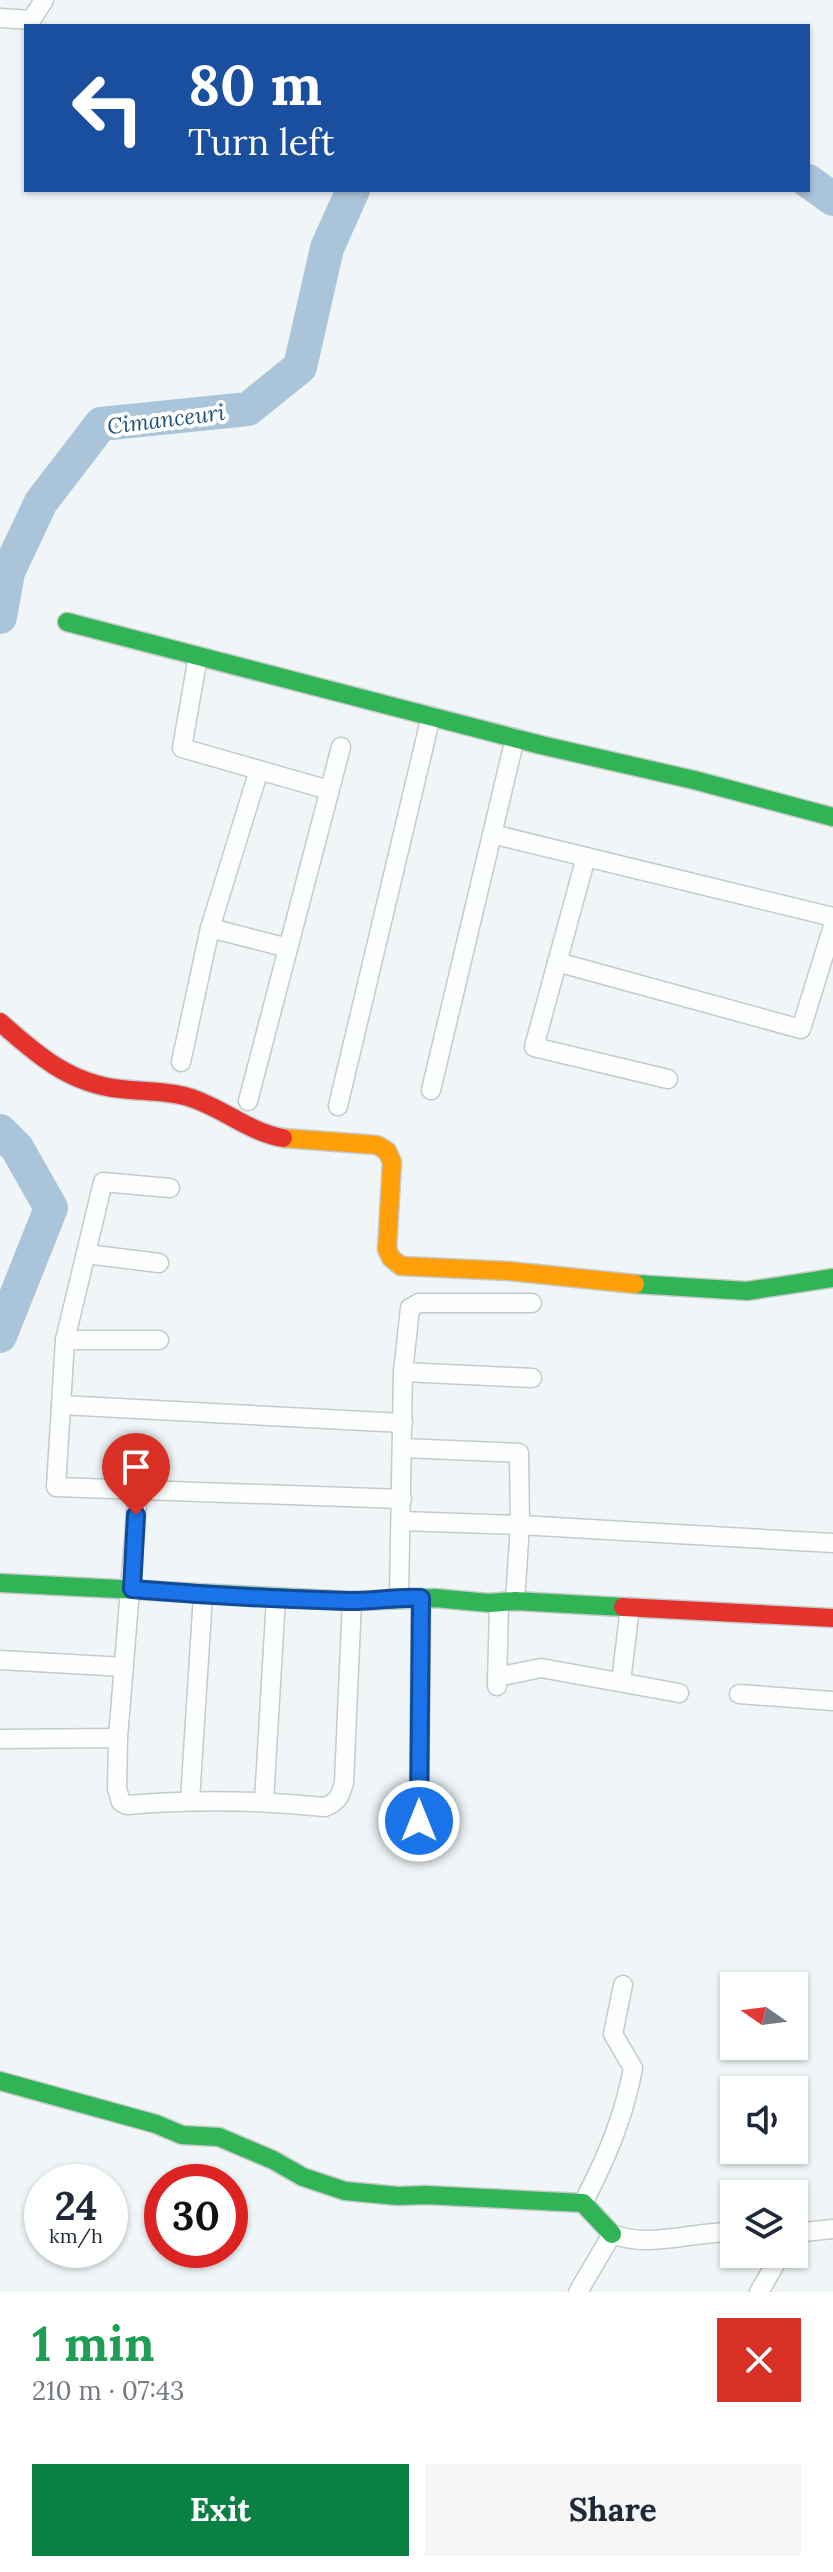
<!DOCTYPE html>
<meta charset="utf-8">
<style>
:root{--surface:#fff;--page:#f6f6f7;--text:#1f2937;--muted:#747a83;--accent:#0b8043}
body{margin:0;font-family:Lora,serif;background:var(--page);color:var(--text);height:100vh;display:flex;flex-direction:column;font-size:30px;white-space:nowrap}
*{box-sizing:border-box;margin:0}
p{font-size:26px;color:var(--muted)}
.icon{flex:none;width:44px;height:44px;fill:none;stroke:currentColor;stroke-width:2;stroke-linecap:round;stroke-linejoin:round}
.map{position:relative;height:2292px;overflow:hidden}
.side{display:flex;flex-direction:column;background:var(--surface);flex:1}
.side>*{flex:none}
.top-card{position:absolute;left:24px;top:24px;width:786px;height:168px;border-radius:0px;box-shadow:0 2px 6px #0004;background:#1a4fa0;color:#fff;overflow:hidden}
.needle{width:52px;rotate:284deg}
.fabs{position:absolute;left:720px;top:1972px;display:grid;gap:16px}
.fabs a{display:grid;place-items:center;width:88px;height:88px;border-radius:0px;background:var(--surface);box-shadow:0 2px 6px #0004;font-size:40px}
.speed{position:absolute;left:24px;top:2164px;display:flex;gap:16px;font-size:40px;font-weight:700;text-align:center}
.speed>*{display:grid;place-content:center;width:104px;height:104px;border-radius:50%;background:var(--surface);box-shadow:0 2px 6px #0004;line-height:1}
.speed small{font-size:20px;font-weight:400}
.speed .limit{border:12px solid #d22;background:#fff;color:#111}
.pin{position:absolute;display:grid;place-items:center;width:68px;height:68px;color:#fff;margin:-82px -34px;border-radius:50% 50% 50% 0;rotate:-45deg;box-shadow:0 0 8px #0007}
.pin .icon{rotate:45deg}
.me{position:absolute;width:88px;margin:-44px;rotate:0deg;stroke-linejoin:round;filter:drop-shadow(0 0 6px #0008)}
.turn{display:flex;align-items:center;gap:28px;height:168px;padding:0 32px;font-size:36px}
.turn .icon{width:104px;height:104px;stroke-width:2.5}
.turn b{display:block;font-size:56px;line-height:68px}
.round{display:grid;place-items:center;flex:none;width:84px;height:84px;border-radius:0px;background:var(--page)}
.headline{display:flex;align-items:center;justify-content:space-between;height:136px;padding:0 32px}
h1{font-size:48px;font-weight:800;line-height:60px;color:#1e9e55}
.cta{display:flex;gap:16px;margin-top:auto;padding:16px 32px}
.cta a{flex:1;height:92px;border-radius:0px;background:var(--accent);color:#fff;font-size:32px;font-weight:800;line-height:92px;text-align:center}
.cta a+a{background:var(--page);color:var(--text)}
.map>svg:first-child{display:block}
</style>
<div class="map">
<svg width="833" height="2292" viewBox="0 0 833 2292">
<rect width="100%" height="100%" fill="#f0f6f8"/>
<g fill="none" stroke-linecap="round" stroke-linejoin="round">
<g stroke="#aac4d9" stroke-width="34">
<path d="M 808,181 L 833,199"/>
<path d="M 0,617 L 8,572 L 41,502 L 101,424 L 248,409 L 300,367 L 327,248 L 353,190"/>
<path d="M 0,1131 L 17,1148 L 51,1208 L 0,1336"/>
</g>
<defs>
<g id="street">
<path d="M 0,18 L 31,20 L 44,0"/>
<path d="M 198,656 L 182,748 L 329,790"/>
<path d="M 492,834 L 833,917"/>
<path d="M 586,857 L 534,1047 L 668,1079"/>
<path d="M 210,928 L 288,948"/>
<path d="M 557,962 L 801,1029 L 833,926"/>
<path d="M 181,1062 L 210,928 L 259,770"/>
<path d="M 431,1090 L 515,738"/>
<path d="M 248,1101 L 341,747"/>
<path d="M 338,1106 L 431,716"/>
<path d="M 170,1188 L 103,1182 L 65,1340 L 56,1487 L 402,1499"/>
<path d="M 86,1254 L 159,1263"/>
<path d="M 65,1340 L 159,1340"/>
<path d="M 403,1372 L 532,1378"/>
<path d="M 61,1405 L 403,1423"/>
<path d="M 403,1448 L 519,1453 L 520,1525 L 515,1601"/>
<path d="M 138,1490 L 118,1738 L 117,1789 L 121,1802 L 127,1805 C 196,1799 257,1800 325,1807 C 338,1802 341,1795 344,1782 L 352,1601"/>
<path d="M 401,1521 L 520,1525 L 833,1543"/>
<path d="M 399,1596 L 403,1372 L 410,1308 L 419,1303 L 532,1303"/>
<path d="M 0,1660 L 124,1667"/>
<path d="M 497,1677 L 541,1668 L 679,1693"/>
<path d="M 621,1682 L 630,1607"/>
<path d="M 497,1686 L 499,1605"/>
<path d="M 739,1694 L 833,1701"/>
<path d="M 0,1739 L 118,1738"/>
<path d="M 190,1800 L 203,1595"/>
<path d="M 264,1801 L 276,1598"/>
<path d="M 419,1821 L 421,1598"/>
<path d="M 583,2203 C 606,2159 624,2117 633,2068 L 613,2034 L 623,1985"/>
<path d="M 794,2233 L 833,2229"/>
<path d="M 578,2292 L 612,2234 C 651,2249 694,2231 734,2232"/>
<path d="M 759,2292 L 781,2254"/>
</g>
<g id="fast">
<path d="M 67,622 L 541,745 L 694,780 L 833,817"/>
<path d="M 635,1284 L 747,1291 L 833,1278"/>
<path d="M 0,1583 L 352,1601 L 435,1598 L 489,1603 L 515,1601 L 623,1607"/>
<path d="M 0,2081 L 156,2124 L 182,2135 L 219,2137 L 273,2160 L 303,2177 L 345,2191 L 398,2196 L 426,2195 L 583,2203 L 612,2234"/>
</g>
<path id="slow" d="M 283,1138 L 377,1145 L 387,1151 L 392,1162 L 387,1249 L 391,1258 L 401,1266 L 508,1271 L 635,1284"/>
<g id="jam">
<path d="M 0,1022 C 37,1055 70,1084 121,1089 C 143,1092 166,1090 188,1097 C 222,1107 248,1132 283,1138"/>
<path d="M 623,1607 L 833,1618"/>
</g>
</defs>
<use href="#street" stroke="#c5cacb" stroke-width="21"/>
<use href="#fast" stroke="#c5cacb" stroke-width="21"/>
<use href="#slow" stroke="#c5cacb" stroke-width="21"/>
<use href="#jam" stroke="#c5cacb" stroke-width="21"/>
<use href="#street" stroke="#fdfefe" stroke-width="18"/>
<use href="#fast" stroke="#30b455" stroke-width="18"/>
<use href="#slow" stroke="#ff9f0a" stroke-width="18"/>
<use href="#jam" stroke="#e5322d" stroke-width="18"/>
</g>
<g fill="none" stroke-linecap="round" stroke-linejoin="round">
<defs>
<path id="route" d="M 136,1515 L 132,1589 C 203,1595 275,1599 347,1601 C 372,1602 396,1596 421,1598 L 419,1821"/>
</defs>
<use href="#route" stroke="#114b97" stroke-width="20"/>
<use href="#route" stroke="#1a73e8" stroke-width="14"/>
</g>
<g text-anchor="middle" stroke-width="8" stroke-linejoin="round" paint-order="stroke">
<g font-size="22" font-style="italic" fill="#1e527c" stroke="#fff">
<text transform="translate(166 419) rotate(-7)" y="8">Cimanceuri</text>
</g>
</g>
</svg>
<div class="fabs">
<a><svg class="needle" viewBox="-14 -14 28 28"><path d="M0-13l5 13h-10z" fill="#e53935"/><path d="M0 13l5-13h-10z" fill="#747a83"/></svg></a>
<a><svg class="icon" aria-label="sound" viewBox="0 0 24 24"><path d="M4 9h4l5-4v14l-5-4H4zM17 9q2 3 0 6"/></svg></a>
<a><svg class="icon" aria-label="layers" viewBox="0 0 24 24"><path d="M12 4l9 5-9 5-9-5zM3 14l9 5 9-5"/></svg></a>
</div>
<div class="speed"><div>24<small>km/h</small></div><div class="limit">30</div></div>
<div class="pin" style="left:136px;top:1515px;background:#d93025"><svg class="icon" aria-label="arrive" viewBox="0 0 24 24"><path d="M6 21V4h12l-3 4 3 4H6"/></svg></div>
<svg class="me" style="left:419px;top:1821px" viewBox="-20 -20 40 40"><circle r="17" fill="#1a73e8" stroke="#fff" stroke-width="3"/><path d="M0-11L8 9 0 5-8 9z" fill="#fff"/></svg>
<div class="top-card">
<div class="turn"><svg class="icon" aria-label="left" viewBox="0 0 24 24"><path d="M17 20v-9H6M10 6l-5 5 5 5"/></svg><div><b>80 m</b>Turn left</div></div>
</div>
</div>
<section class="side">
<div class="headline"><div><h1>1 min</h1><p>210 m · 07:43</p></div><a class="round" style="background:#d93025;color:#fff"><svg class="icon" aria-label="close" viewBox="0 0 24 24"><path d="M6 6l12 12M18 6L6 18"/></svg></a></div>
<div class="cta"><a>Exit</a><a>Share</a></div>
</section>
